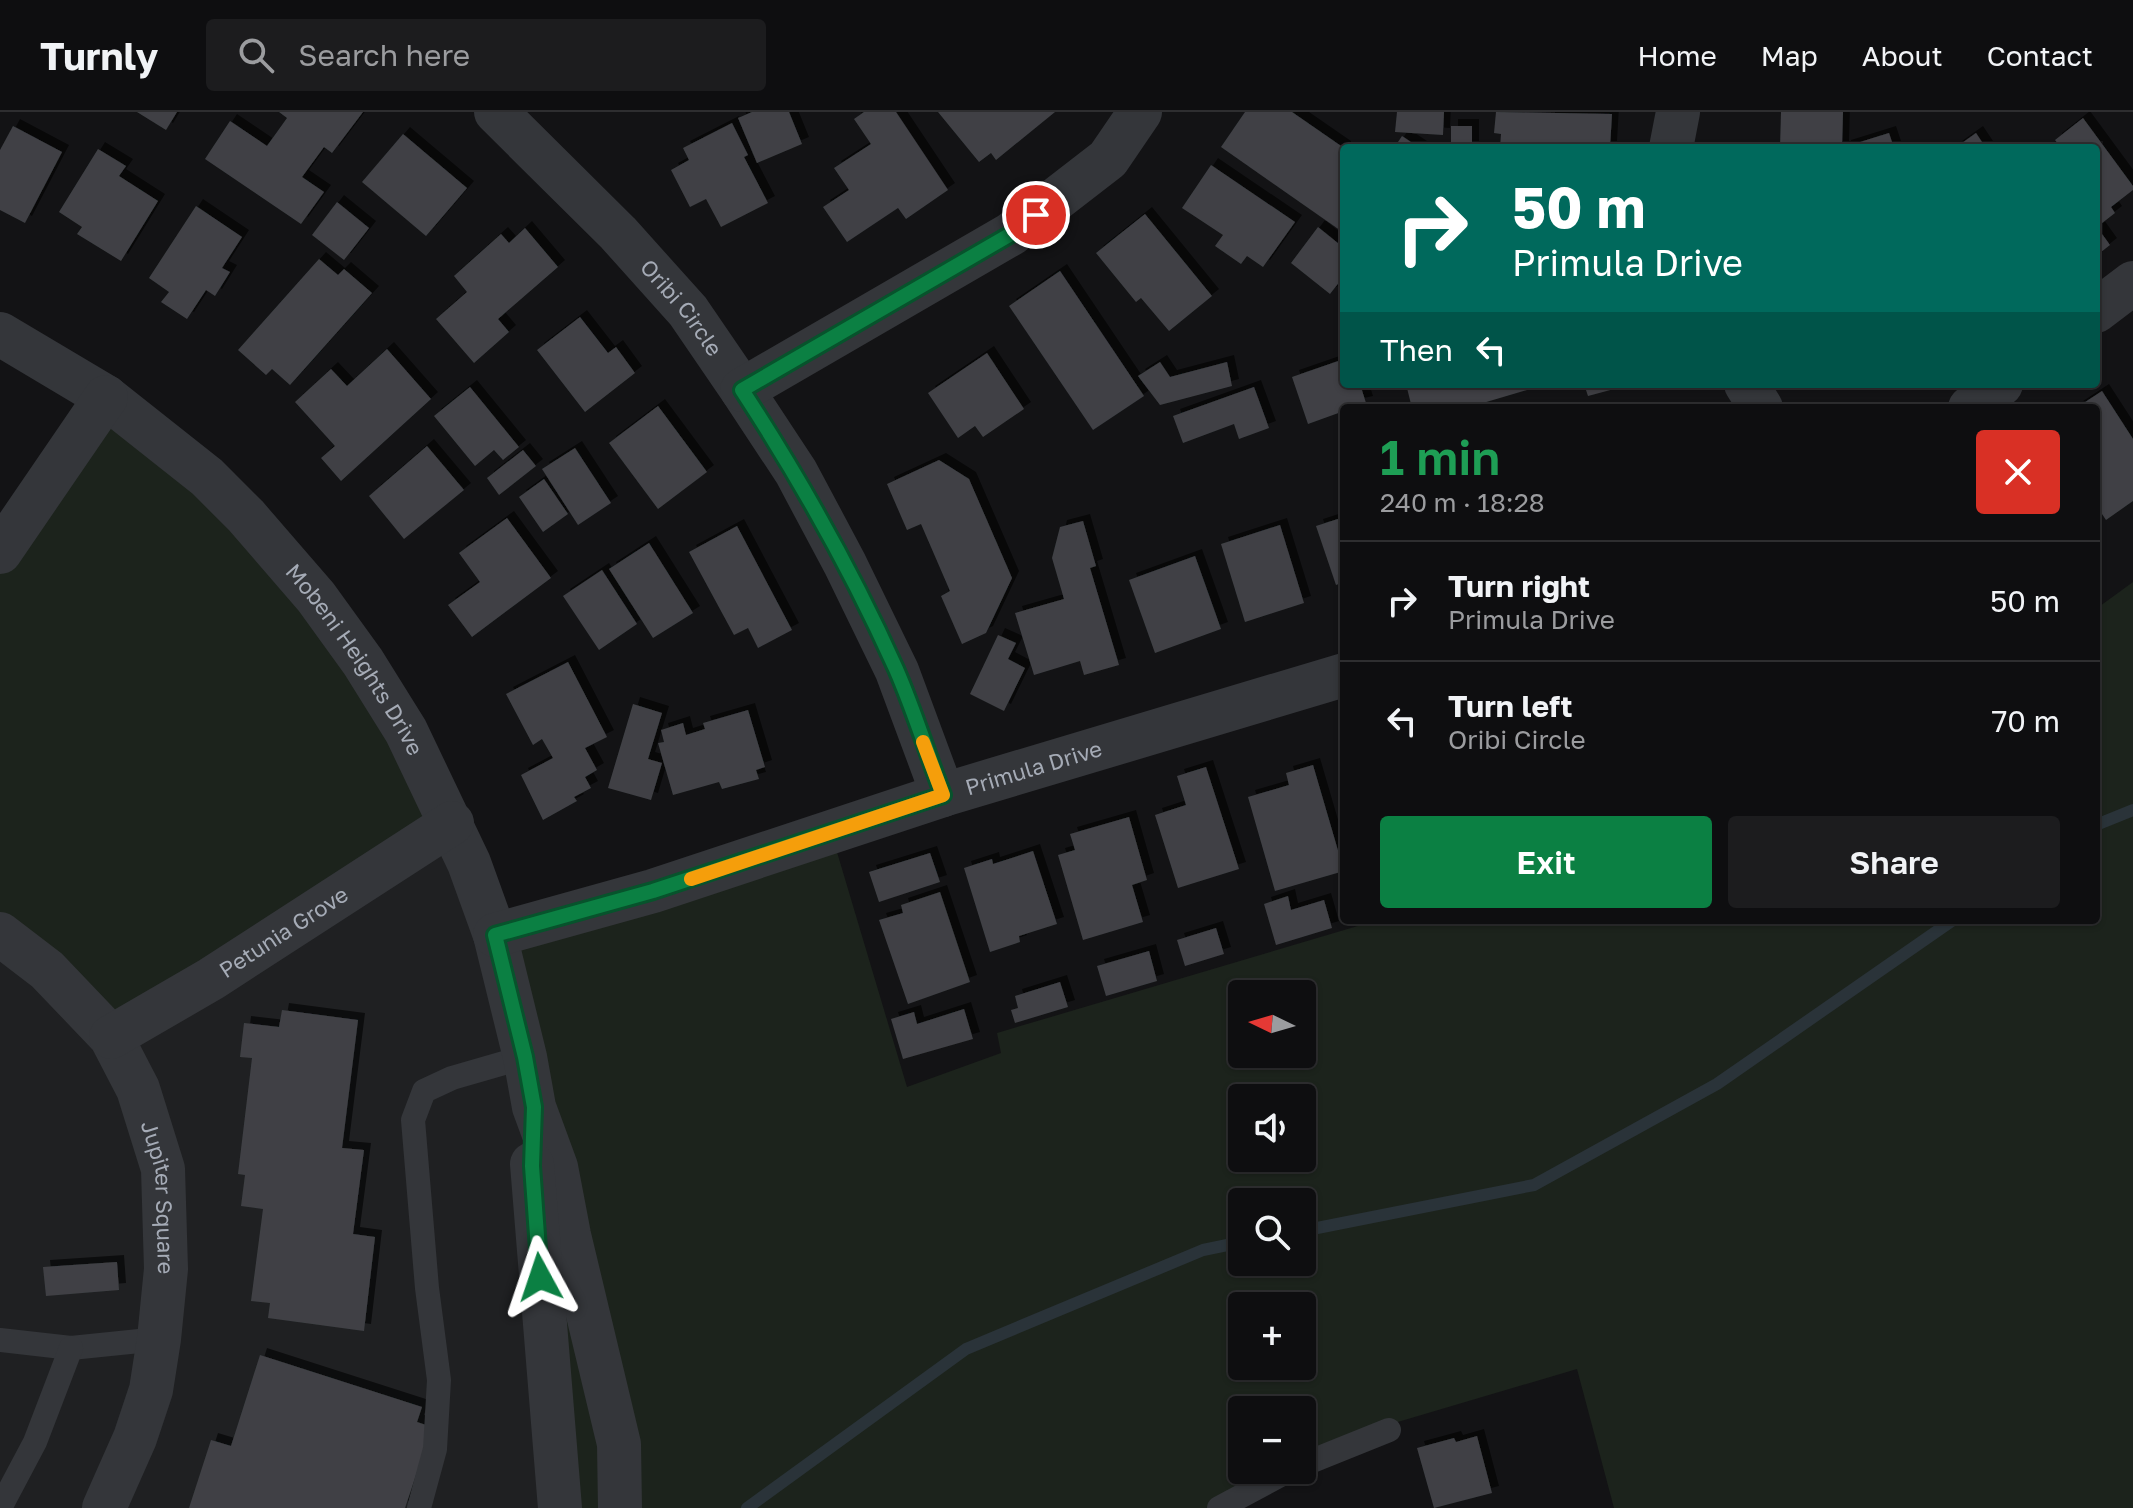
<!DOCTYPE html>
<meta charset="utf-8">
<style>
:root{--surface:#0e0e10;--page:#1c1c1e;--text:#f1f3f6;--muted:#9b9c9f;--line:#2e2e30;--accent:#0b8043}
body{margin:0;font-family:"Golos Text",sans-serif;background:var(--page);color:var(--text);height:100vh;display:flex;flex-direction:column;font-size:30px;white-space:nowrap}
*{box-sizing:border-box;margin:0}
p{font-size:26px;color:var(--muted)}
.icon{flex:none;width:44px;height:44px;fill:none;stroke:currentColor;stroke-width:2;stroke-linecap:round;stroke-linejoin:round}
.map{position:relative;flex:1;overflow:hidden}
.details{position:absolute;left:1340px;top:292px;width:760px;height:520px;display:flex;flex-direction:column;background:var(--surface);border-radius:8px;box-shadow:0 2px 6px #0004,0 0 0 2px var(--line)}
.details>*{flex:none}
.hud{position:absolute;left:1340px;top:32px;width:760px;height:244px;border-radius:8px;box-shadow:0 2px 6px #0004,0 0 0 2px var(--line);background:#00695c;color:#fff;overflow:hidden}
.needle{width:52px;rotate:275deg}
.controls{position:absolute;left:1228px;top:868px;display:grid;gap:16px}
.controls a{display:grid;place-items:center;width:88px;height:88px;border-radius:8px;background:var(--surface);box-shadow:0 2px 6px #0004,0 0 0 2px var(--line);font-size:40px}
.pin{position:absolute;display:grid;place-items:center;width:68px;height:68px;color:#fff;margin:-34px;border:4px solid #fff;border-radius:50%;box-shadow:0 2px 8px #0007}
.me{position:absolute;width:88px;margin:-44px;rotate:355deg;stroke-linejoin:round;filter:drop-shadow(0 0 6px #0008)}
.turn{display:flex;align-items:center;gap:28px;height:168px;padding:0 40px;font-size:36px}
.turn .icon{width:104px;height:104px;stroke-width:2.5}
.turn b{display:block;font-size:56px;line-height:68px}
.then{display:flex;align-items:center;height:76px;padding:0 40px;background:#0003;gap:16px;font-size:30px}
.round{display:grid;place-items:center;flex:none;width:84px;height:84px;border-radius:8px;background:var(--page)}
.overview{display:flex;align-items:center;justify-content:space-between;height:136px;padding:0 40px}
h1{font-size:48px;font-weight:600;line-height:60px;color:#1e9e55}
.primary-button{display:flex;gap:16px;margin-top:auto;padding:16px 40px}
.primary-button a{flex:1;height:92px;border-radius:8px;background:var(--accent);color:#fff;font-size:32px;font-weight:600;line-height:92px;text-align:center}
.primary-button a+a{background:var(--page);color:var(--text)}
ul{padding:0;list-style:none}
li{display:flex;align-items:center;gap:24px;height:120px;padding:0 40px;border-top:2px solid var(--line)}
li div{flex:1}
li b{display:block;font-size:30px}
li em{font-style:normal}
header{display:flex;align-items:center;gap:48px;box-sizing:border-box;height:112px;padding:0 40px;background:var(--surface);border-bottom:2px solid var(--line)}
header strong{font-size:38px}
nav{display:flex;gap:44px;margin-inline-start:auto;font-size:28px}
.search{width:560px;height:72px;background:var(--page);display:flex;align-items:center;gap:20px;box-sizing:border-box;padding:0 28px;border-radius:8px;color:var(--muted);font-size:30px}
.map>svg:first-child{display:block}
</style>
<header>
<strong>Turnly</strong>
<div class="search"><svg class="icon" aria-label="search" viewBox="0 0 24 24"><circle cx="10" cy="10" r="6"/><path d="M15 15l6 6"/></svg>Search here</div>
<nav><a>Home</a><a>Map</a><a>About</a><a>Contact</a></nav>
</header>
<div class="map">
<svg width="2133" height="1396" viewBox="0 0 2133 1396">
<defs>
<filter id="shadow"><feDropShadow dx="7" dy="-7" stdDeviation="0" flood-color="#0009"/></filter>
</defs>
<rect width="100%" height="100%" fill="#131315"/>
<path fill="#1f2022" d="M 452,711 L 523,942 L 558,1396 L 0,1396 L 0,820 Z"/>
<g fill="#1c231c" fill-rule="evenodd">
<path d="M 106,286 L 207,366 L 452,711 L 111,922 L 0,820 L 0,442 Z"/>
<path d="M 2133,470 L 2133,1396 L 1614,1396 L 1577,1257 L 1391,1312 L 1302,1352 L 1302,1298 L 1242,1298 L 1242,1358 L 1288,1358 L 1214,1396 L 558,1396 L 531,1052 L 495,823 L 831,720 L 907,975 L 1001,941 L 997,921 L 1378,808 L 2096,808 L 2096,497 ZM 1242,882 L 1302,882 L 1302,942 L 1242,942 ZM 1242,986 L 1302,986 L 1302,1046 L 1242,1046 ZM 1242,1090 L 1302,1090 L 1302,1150 L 1242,1150 ZM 1242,1194 L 1302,1194 L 1302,1254 L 1242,1254 Z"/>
</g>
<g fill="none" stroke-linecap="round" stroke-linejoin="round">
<g stroke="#2a3339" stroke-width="12">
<path d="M 2096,713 L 2133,698"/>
<path d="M 1302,1119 L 1534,1073 L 1717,972 L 1953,808"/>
<path d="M 747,1396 L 966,1237 L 1203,1138 L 1242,1130"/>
</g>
</g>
<g fill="#3f4145" filter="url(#shadow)">
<path d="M 137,0 L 177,0 L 166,18 Z"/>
<path d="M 279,0 L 363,0 L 332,41 L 324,35 L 302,65 L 324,80 L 301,112 L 205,47 L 230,9 L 267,34 L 287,6 Z"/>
<path d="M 752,0 L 789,0 L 802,32 L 757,51 L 738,6 Z"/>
<path d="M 864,0 L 896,0 L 948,78 L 906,107 L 898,96 L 847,130 L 823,95 L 849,78 L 834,56 L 871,32 L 854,7 Z"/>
<path d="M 938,0 L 1055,0 L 996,48 L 991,41 L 979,50 Z"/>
<path d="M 1245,0 L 1292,0 L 1344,36 L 1344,121 L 1221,35 Z"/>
<path d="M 1397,0 L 1444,0 L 1443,23 L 1395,20 Z"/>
<path d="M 1496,0 L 1612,2 L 1610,36 L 1500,36 L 1501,22 L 1494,21 Z"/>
<path d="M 1781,0 L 1843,0 L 1842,36 L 1780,36 Z"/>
<path d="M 2083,6 L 2133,74 L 2133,78 L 2111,95 L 2115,101 L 2097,115 L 2110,133 L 2096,144 L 2096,36 L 2061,36 L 2055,28 Z"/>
<path d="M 732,11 L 748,43 L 744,45 L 768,91 L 721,115 L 706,87 L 690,95 L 671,58 L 689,48 L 683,36 Z"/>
<path d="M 13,14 L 62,40 L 25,111 L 0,98 L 0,38 Z"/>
<rect x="1451" y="14" width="21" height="22"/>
<path d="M 1889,21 L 1894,36 L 1844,36 L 1844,35 Z"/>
<path d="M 1976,21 L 1986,36 L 1955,36 Z"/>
<path d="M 403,22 L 467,76 L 426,124 L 362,70 Z"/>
<path d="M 1402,24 L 1420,36 L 1394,36 Z"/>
<path d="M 98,37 L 126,54 L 119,64 L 158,89 L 121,149 L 77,122 L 82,115 L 59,100 Z"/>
<path d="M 1211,53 L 1295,110 L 1263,155 L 1247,144 L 1241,152 L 1215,134 L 1223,123 L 1182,96 Z"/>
<path d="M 337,90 L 369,116 L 344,148 L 312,123 Z"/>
<path d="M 196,94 L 242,125 L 222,156 L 230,160 L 215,184 L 206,178 L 187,207 L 161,190 L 169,180 L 149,166 Z"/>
<path d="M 1145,102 L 1212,184 L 1169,219 L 1141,186 L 1136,190 L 1096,141 Z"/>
<path d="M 1318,115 L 1344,136 L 1344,164 L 1330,182 L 1291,151 Z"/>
<path d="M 525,116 L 558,155 L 498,207 L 509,220 L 474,251 L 436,207 L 467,180 L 454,164 L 501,122 L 509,131 Z"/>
<path d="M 319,147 L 338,163 L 344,157 L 372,181 L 290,273 L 272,257 L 266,263 L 238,238 Z"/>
<path d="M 1060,159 L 1144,284 L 1093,318 L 1009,194 Z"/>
<path d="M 580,205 L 608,241 L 616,235 L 635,261 L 585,300 L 537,238 Z"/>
<path d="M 387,237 L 431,287 L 341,369 L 321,346 L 335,334 L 295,290 L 331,257 L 347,274 Z"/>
<path d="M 987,241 L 1024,297 L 983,325 L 975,314 L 958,326 L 928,281 Z"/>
<path d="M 1344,247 L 1344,272 L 1360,272 L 1366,291 L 1344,296 L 1344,299 L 1308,312 L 1292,265 Z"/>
<path d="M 1160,250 L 1170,265 L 1227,250 L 1232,274 L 1160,293 L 1138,264 Z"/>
<path d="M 1406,272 L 1544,272 L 1544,273 L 1466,296 L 1412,296 Z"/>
<path d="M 1584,272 L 1629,272 L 1629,273 L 1588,284 Z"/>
<path d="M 470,275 L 519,335 L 503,348 L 494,338 L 475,354 L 434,304 Z"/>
<path d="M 1254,275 L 1269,316 L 1239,327 L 1234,312 L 1183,331 L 1173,304 Z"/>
<path d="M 2102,279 L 2133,327 L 2133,389 L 2106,408 L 2096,393 L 2096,296 L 2076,296 Z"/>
<path d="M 658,294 L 707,360 L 658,397 L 609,331 Z"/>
<path d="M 427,334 L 464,378 L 404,427 L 369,384 Z"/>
<path d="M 575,336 L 611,391 L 578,413 L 542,357 Z"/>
<path d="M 523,338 L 536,354 L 499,383 L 487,366 Z"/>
<path d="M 939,348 L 969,367 L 1012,466 L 986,521 L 962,532 L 941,484 L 950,479 L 921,412 L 907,418 L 887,372 Z"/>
<path d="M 544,367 L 568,402 L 543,420 L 519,385 Z"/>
<path d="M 1344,405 L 1344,470 L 1336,473 L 1316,414 Z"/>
<path d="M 507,406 L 551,466 L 472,525 L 448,493 L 480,470 L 459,441 Z"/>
<path d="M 1083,409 L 1096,454 L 1090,456 L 1119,553 L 1084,563 L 1080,549 L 1034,563 L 1015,501 L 1064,487 L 1052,446 L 1060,415 Z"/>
<path d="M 1280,413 L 1304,491 L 1245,510 L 1221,432 Z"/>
<path d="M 737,414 L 792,518 L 758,536 L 748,516 L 734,523 L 689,440 Z"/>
<path d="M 649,431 L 693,501 L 653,526 L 609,457 Z"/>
<path d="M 1195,444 L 1221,517 L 1155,541 L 1129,468 Z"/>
<path d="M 602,458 L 637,512 L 599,538 L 563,484 Z"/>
<path d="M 998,523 L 1016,531 L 1008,547 L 1025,556 L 1004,599 L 970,582 Z"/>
<path d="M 568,550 L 607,625 L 585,636 L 597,658 L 585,665 L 591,676 L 574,685 L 577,689 L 543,708 L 521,663 L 553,646 L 542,627 L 533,633 L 506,582 Z"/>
<path d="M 633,592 L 662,601 L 648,647 L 662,651 L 651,688 L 608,676 Z"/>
<path d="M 748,598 L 765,655 L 756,658 L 759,667 L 722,677 L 719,670 L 673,683 L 658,631 L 664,630 L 661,618 L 683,611 L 686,623 L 705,617 L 703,611 Z"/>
<path d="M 1313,653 L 1344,759 L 1275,779 L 1248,685 L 1289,673 L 1286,661 Z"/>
<path d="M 1206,655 L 1239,757 L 1178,776 L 1155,703 L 1186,693 L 1177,664 Z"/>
<path d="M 1129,705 L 1147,768 L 1132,773 L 1143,810 L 1083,828 L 1058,743 L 1075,738 L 1070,722 Z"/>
<path d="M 1033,739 L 1057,812 L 1019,824 L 1020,830 L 990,840 L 964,756 L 992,747 L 993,752 Z"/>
<path d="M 930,741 L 940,770 L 879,790 L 869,760 Z"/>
<path d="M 940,780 L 970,870 L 908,892 L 879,808 L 903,801 L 901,793 Z"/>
<path d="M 1288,784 L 1291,798 L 1324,788 L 1332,816 L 1276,833 L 1264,792 Z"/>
<path d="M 1216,816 L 1224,842 L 1185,854 L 1177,828 Z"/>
<path d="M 1149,839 L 1157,869 L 1106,884 L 1097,854 Z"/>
<path d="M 1060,870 L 1068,895 L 1015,911 L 1011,898 L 1018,896 L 1015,884 Z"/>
<path d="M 964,897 L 973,927 L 903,947 L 891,907 L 914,900 L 917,912 Z"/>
<path d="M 282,898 L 358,908 L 342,1036 L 364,1038 L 353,1122 L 375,1125 L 364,1219 L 268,1206 L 270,1191 L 251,1189 L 263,1097 L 241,1094 L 245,1063 L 238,1062 L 252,946 L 240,945 L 244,911 L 279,915 Z"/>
<path d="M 117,1150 L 119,1178 L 46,1184 L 43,1155 Z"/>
<path d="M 260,1243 L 422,1295 L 417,1310 L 432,1315 L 405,1396 L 189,1396 L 211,1328 L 231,1334 Z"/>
<path d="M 1477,1324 L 1492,1381 L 1434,1396 L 1417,1336 L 1454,1326 L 1456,1330 Z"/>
</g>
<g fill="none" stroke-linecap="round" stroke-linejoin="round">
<g stroke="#34363a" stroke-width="24">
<path d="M 0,1228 L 71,1236 L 159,1227"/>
<path d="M 1302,1353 L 1389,1318"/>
<path d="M 0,1396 L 35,1330 L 71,1236"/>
<path d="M 419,1396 L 435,1337 L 439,1268 L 427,1176 L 413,1008 L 424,979 L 452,966 L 525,945"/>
<path d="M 1219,1396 L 1290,1358"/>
</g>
<g stroke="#34363a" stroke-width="44">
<path id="s1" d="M 496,0 L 618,121 L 688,199 L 742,278 L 796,360 L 845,452 L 897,559 L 943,683"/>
<path d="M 1671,36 L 1678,0"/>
<path d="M 2096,199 L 2133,171"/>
<path id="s2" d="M 0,222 L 106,285 L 207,365 L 246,404 L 316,485 L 363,550 L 406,619 L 469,751 L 495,823 L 525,945 L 534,995 L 556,1055 L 569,1123 L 619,1332 L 620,1396"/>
<path d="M 1746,272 L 1761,296"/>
<path d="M 742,278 L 1011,122 L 1108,47 L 1140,0"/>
<path d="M 1970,296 L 2001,272"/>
<path d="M 0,440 L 106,285"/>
<path id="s3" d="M 0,822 L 47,858 L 111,925 L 138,977 L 163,1057 L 166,1157 L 159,1227 L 151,1278 L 135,1326 L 104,1396"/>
<path id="s4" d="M 495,823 L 653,779 L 943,683 L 1344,563"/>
<path id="s5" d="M 111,925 L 211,867 L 452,711"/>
<path d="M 532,1052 L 560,1396"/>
</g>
</g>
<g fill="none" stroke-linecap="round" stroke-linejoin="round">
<defs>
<path id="route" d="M 540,1165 L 532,1054 L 534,995 L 525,945 L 495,823 L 653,779 L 943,683 C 927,641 914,598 896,557 C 852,459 800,367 742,278 L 1011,122 L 1036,103"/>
</defs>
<use href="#route" stroke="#07532c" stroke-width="20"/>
<use href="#route" stroke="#0b8043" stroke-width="14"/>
<path stroke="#f59e0b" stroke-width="14" d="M 691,767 L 943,683 L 923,630"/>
</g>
<g text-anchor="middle" stroke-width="8" stroke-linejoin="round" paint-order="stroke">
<g font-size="22" fill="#a5abb6" stroke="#0e0f10">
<text dy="8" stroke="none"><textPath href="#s1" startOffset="270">Oribi Circle</textPath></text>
<text dy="8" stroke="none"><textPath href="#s2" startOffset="488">Mobeni Heights Drive</textPath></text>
<text dy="8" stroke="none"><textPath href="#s4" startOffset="564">Primula Drive</textPath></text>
<text dy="8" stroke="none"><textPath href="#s5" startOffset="202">Petunia Grove</textPath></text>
<text dy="8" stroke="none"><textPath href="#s3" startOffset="322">Jupiter Square</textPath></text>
</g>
</g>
</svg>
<div class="controls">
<a><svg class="needle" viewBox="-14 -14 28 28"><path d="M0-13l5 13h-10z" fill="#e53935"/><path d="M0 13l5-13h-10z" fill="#9b9c9f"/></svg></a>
<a><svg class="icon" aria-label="sound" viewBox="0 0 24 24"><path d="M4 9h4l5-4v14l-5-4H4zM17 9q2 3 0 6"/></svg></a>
<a><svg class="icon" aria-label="search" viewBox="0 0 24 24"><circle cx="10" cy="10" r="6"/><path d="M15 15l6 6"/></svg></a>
<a>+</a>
<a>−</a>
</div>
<div class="pin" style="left:1036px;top:103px;background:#d93025"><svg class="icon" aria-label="arrive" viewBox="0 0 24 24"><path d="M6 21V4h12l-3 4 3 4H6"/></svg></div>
<svg class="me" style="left:540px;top:1165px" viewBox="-20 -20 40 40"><path d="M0-17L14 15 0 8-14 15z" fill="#0b8043" stroke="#fff" stroke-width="4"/></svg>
<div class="hud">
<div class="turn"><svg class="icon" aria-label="right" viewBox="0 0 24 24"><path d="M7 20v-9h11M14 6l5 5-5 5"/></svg><div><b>50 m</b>Primula Drive</div></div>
<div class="then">Then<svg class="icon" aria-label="left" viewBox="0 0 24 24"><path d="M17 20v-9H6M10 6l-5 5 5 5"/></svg></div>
</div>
<section class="details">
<div class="overview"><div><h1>1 min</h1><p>240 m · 18:28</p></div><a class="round" style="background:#d93025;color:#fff"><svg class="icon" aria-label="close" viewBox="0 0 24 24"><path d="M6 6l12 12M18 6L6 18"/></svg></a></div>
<ul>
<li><svg class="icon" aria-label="right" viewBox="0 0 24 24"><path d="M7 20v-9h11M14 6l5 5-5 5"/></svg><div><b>Turn right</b><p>Primula Drive</p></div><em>50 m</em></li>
<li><svg class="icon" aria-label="left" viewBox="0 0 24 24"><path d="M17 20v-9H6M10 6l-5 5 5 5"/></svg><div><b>Turn left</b><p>Oribi Circle</p></div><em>70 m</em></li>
</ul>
<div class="primary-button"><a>Exit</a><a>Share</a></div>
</section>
</div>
